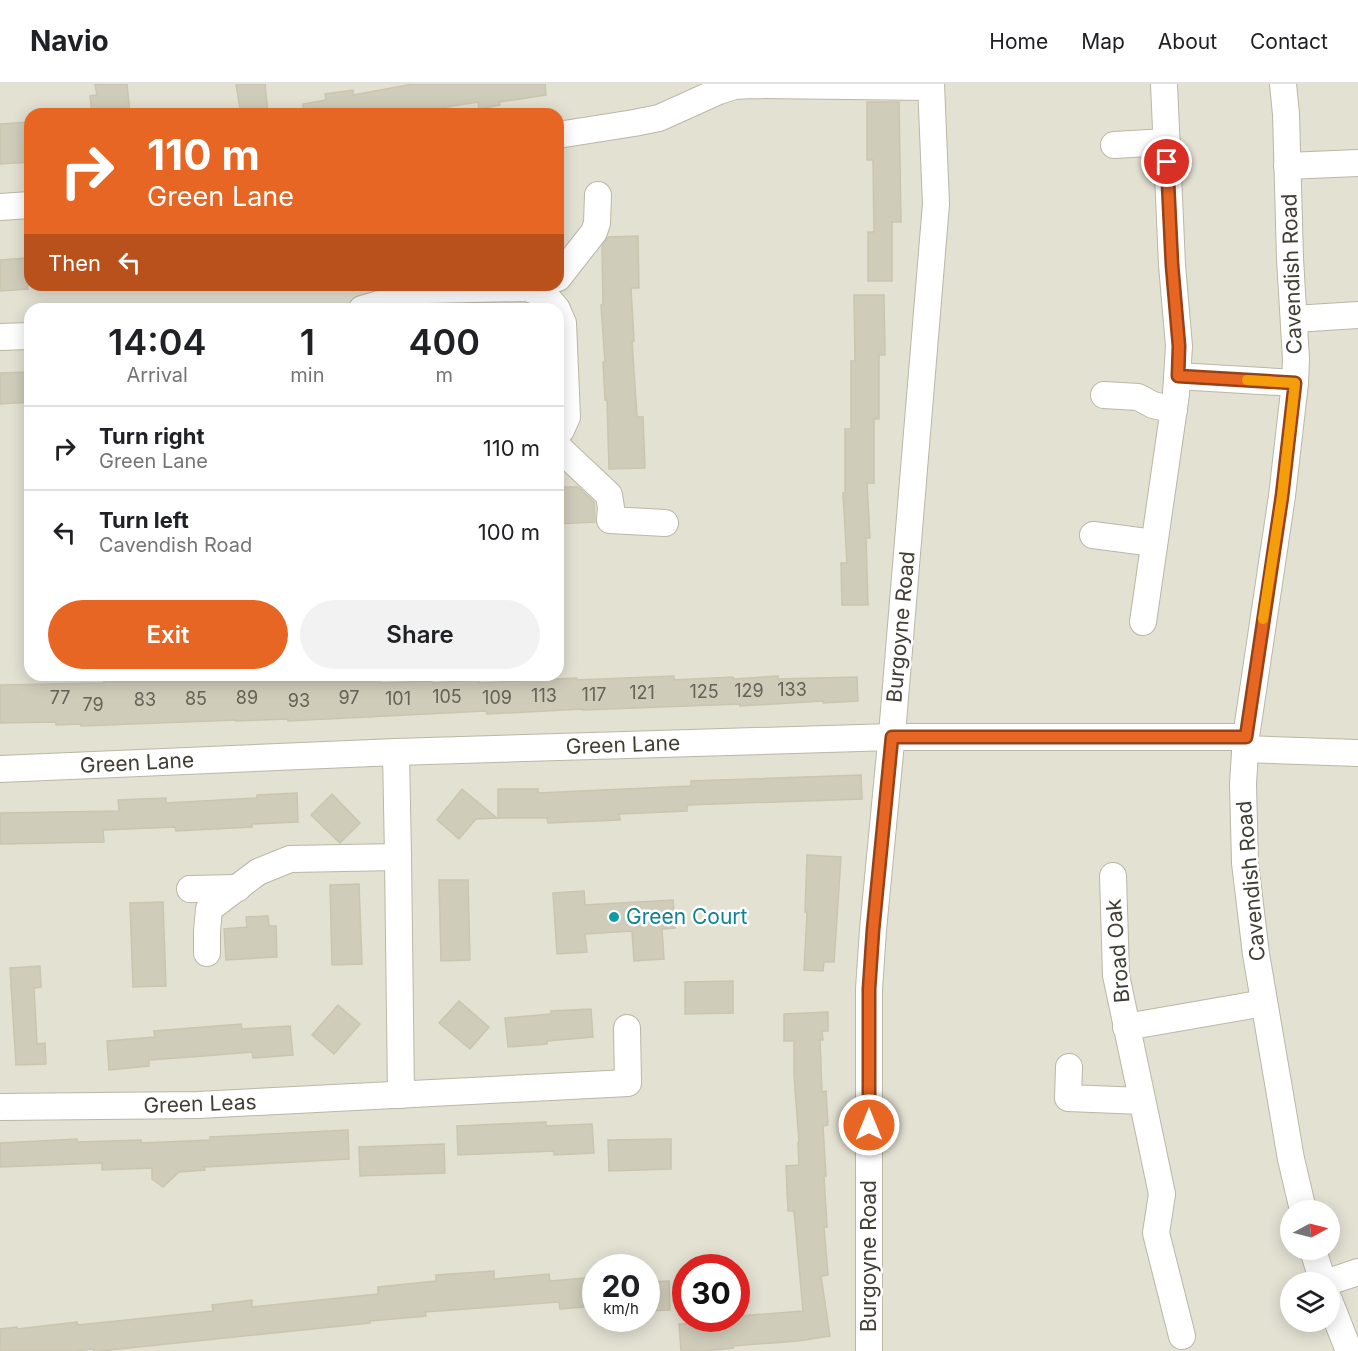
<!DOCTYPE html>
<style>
:root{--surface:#fff;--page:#f2f2f2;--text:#202124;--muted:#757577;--line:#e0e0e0;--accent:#e76623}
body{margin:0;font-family:Inter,sans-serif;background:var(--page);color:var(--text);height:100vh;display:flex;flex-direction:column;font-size:22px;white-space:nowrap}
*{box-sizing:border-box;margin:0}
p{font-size:20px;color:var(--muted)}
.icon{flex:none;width:33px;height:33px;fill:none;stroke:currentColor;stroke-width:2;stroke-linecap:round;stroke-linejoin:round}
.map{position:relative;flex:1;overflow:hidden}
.details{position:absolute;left:24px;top:219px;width:540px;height:378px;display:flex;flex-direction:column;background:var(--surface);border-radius:18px;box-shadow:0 3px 15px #0003}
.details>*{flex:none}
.top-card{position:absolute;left:24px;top:24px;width:540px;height:183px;border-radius:18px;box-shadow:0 3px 15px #0003;background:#e76623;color:#fff;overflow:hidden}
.needle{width:39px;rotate:83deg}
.buttons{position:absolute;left:1280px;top:1116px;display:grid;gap:12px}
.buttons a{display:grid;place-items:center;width:60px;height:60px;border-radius:50%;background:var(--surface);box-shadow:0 3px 15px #0003;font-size:30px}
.speed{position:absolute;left:582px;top:1170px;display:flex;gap:12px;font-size:30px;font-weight:700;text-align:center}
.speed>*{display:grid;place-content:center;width:78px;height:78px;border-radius:50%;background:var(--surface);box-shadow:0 3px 15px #0003;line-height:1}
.speed small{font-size:15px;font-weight:400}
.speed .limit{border:9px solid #d22;background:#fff;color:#111}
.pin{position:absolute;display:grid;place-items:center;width:51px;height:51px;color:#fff;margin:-26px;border:3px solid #fff;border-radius:50%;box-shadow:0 2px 6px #0007}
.me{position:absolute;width:66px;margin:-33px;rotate:0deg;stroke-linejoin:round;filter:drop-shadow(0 0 4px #0008)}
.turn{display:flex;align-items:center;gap:21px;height:126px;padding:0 24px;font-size:27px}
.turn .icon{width:78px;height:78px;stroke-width:2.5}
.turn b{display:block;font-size:42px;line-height:51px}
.then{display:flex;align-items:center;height:57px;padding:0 24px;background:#0003;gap:12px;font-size:22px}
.eta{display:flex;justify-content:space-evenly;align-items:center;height:102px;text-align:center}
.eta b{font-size:36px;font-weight:600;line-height:42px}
.cta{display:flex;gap:12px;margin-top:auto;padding:12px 24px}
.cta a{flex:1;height:69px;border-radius:36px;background:var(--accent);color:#fff;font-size:24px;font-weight:600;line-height:69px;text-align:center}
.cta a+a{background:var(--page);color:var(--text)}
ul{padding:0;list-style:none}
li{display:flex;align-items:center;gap:18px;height:84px;padding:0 24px;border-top:2px solid var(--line)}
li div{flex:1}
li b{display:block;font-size:22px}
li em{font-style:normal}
header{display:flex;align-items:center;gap:36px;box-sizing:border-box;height:84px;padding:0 30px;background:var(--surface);border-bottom:2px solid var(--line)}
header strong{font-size:28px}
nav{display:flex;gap:33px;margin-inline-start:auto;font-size:21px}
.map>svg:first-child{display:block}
</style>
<header>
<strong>Navio</strong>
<nav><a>Home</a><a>Map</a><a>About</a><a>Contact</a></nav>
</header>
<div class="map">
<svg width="1358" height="1267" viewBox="0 0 1358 1267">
<rect width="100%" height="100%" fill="#f0eee3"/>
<path fill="#e3e1d2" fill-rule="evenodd" d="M 0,0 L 1358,0 L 1358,1267 L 0,1267 ZM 30,30 L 558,30 L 558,201 L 30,201 ZM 30,225 L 558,225 L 558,591 L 30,591 ZM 1290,1126 L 1329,1126 L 1329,1166 L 1290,1166 ZM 596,1184 L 646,1184 L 646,1234 L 596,1234 ZM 686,1184 L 736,1184 L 736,1234 L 686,1234 ZM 1290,1198 L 1329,1198 L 1329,1238 L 1290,1238 Z"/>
<g fill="#d0ccba" stroke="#cac5ae" stroke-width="1.5">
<path d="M 95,0 L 127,0 L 130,30 L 92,30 L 90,12 L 97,11 Z"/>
<path d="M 236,0 L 265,0 L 268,30 L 241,30 Z"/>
<path d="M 413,0 L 545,0 L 546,11 L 499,18 L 500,21 L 479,25 L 478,18 L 434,25 L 435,30 L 304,30 L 303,20 L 326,16 L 325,10 L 353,6 L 353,11 Z"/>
<path d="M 867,18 L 899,18 L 901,138 L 892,138 L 892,197 L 868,197 L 868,148 L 874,148 L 873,76 L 867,76 Z"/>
<path d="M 30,38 L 30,78 L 0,80 L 0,40 Z"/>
<path d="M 638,152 L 639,204 L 631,204 L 634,257 L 632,257 L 637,333 L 643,333 L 645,384 L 609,385 L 607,316 L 605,316 L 603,278 L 605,278 L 601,221 L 603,221 L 602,162 L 608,153 Z"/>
<path d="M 26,174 L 28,205 L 0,207 L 0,176 Z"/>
<path d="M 854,211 L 884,211 L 885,271 L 879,271 L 879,335 L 874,335 L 874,399 L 867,399 L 870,454 L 866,454 L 868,521 L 842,521 L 841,479 L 847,479 L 843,409 L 845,409 L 845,345 L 851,345 L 851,277 L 855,277 Z"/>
<path d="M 30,288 L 30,318 L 0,320 L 0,289 Z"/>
<path d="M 558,403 L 578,403 L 594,418 L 595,438 L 558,440 Z"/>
<path d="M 104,591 L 179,591 L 179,593 L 222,591 L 231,591 L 231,593 L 267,591 L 358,591 L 358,594 L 380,593 L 380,599 L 432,597 L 432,599 L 479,596 L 479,599 L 577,594 L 577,596 L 674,592 L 674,596 L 733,593 L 734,595 L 778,592 L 778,595 L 857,593 L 858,617 L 823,619 L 823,617 L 740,622 L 740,620 L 583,626 L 583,625 L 487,630 L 486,627 L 288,637 L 288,635 L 236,637 L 236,636 L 81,642 L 81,640 L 56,641 L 56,638 L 0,639 L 0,601 L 104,599 Z"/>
<path d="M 861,691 L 862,715 L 687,721 L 687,727 L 619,730 L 620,736 L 548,739 L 547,734 L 498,734 L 498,705 L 538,705 L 538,709 L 691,702 L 691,697 Z"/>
<path d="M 462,705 L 497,734 L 476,735 L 459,755 L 437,736 Z"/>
<path d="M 297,709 L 298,738 L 252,740 L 252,743 L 176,747 L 175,743 L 103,746 L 104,758 L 0,760 L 0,729 L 119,727 L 118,716 L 166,714 L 166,719 L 257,714 L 257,711 Z"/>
<path d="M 332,710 L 360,739 L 340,759 L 311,731 Z"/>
<path d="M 807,771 L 841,773 L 834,878 L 824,878 L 823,887 L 804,886 L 807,828 L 805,828 Z"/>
<path d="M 439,796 L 468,796 L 470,876 L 441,877 Z"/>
<path d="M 359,800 L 362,880 L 332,881 L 330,801 Z"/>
<path d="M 584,807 L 585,821 L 673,816 L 675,844 L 662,845 L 664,875 L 634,877 L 632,847 L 585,850 L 587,868 L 557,870 L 553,809 Z"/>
<path d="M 163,818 L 166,902 L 133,903 L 130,819 Z"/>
<path d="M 268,832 L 269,842 L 276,842 L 277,873 L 226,876 L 224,845 L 247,843 L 246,833 Z"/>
<path d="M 40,882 L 41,903 L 34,904 L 37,960 L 45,959 L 46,980 L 16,981 L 10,884 Z"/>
<path d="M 733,897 L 733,929 L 685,930 L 685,898 Z"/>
<path d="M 459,917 L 489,943 L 470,965 L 439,939 Z"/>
<path d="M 338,921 L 360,940 L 334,970 L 312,951 Z"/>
<path d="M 591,925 L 593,953 L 547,957 L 547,960 L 508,963 L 505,934 L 551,930 L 551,927 Z"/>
<path d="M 828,928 L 828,947 L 822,947 L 823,956 L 820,956 L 822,1008 L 826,1007 L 828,1041 L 823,1042 L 826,1092 L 824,1092 L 827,1143 L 824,1143 L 828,1191 L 821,1192 L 830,1252 L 798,1257 L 733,1262 L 733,1264 L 704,1267 L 681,1267 L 679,1240 L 739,1235 L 739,1232 L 803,1227 L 794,1127 L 788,1127 L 786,1082 L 799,1081 L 798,1059 L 799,1058 L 794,991 L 794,957 L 784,957 L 784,930 Z"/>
<path d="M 241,940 L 242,945 L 290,942 L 293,971 L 253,974 L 252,968 L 204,972 L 149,976 L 149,982 L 109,986 L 107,957 L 155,953 L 154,947 Z"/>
<path d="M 546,1038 L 546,1042 L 592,1040 L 594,1069 L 554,1071 L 554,1067 L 458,1071 L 457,1042 Z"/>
<path d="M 348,1046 L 349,1075 L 204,1083 L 205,1086 L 179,1088 L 163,1103 L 152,1095 L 152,1084 L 102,1086 L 102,1079 L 0,1083 L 0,1059 L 77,1055 L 77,1058 L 141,1056 L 141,1059 L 210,1056 L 210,1053 Z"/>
<path d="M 671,1055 L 671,1085 L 609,1087 L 608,1056 Z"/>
<path d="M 444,1060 L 445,1089 L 360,1092 L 359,1063 Z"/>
<path d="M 494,1187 L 494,1195 L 549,1190 L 550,1197 L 596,1193 L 596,1222 L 560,1225 L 559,1218 L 425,1228 L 426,1232 L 370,1237 L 370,1239 L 100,1267 L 94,1267 L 93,1265 L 74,1267 L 0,1267 L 0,1245 L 17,1243 L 17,1245 L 77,1238 L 78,1241 L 213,1227 L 212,1221 L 252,1216 L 252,1223 L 378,1210 L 378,1203 L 436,1197 L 436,1191 Z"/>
<path d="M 669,1197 L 670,1226 L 646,1227 L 646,1198 Z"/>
</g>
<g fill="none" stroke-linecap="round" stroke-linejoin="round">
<defs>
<g id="minor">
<path d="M 1283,0 L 1286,30 L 1290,175 L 1296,275 L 1295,299 L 1282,412 L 1246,653 L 1243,700 L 1245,779 L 1256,870 L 1291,1075 L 1303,1126"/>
<path d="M 558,51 L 634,39 L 659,34 L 719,7 L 735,2 L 751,1 L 931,3"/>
<path d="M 1114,61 L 1167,58"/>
<path d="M 1287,82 L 1358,79"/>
<path d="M 0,123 L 30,121"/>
<path d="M 558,194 L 594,148 L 597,139 L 598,111"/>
<path d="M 362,225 L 427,206 L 527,204 L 545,211 L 557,225"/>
<path d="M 558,228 L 563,239 L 567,333 L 561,346 L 558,350"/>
<path d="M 1294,235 L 1358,231"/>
<path d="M 0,253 L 30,252"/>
<path d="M 1177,292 L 1295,299"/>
<path d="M 1104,311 L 1138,313 L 1153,321 L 1174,326"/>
<path d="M 558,363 L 609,411 L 611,424 L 610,436 L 665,439"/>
<path d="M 1093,451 L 1154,459"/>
<path d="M 1143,538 L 1176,310 L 1179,262 L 1172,181 L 1164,0"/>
<path d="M 1245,665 L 1358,669"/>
<path d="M 396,668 L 398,773 L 401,1011"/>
<path d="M 0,685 L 396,668 L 892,653 L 1246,653"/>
<path d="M 1113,792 L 1116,891 L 1162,1110 L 1156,1149 L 1182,1252"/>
<path d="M 190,805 L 238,804"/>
<path d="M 207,869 L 207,847 L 209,825 L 258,788 L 290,775 L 398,773"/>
<path d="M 1126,943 L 1264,919"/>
<path d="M 1069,983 L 1068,1014 L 1142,1017"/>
<path d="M 0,1023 L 198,1021 L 628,999 L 627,944"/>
<path d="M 1313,1166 L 1323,1198"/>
<path d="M 1328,1198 L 1358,1188"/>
<path d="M 1329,1216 L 1349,1267"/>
<path d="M 869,1267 L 869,905 L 873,846 L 893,638 L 936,120 L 931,0"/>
</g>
</defs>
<use href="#minor" stroke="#bab7a7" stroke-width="28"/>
<use href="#minor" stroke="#fff" stroke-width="26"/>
</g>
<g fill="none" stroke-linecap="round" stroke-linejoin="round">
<defs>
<path id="route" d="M 869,1041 L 869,905 L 873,846 L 892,653 L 1246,653 L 1282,412 L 1295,299 L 1178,292 L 1179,262 L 1172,181 L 1167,78"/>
</defs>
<use href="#route" stroke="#964217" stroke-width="15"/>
<use href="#route" stroke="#e76623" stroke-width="10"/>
<path stroke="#f59e0b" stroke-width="10" d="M 1247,296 L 1295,299 L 1282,412 L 1263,535"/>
</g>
<circle fill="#0f9aa8" stroke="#fff" stroke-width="2" cx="614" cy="833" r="6"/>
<g text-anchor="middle" stroke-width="5" stroke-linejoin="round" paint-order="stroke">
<g font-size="18" fill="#656256">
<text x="792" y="612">133</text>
<text x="749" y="613">129</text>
<text x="704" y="614">125</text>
<text x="642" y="615">121</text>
<text x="594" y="617">117</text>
<text x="544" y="618">113</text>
<text x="447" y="619">105</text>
<text x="60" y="620">77</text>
<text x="247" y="620">89</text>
<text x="349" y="620">97</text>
<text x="497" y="620">109</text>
<text x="196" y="621">85</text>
<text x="398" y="621">101</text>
<text x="145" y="622">83</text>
<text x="299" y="623">93</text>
<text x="93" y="627">79</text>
</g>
<g font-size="21" fill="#413e34" stroke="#fff">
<text transform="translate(1292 190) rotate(-92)" y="7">Cavendish Road</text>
<text transform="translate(901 543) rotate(-85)" y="7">Burgoyne Road</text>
<text transform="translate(623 661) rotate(-2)" y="7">Green Lane</text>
<text transform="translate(137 679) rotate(-3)" y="7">Green Lane</text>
<text transform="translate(1251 797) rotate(-95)" y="7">Cavendish Road</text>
<text transform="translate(1118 867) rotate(-95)" y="7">Broad Oak</text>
<text transform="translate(200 1020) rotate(-2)" y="7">Green Leas</text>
<text transform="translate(869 1172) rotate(-90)" y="7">Burgoyne Road</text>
</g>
<g font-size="21" fill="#0d838f" stroke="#fff" text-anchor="start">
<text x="626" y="840">Green Court</text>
</g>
</g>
</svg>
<div class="buttons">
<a><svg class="needle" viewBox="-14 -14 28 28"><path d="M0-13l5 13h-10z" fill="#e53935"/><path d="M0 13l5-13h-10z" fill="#757577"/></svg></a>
<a><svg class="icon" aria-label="layers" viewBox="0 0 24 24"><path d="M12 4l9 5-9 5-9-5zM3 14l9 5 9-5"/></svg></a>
</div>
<div class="speed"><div>20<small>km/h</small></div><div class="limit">30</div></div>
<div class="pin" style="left:1167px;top:78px;background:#d93025"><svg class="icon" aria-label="arrive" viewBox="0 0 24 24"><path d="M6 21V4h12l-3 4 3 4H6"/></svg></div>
<svg class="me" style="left:869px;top:1041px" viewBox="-20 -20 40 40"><circle r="17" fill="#e76623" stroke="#fff" stroke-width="3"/><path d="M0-11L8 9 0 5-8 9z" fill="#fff"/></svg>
<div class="top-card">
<div class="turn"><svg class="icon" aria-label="right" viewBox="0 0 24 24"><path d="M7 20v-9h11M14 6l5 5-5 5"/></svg><div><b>110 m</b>Green Lane</div></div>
<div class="then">Then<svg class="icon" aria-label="left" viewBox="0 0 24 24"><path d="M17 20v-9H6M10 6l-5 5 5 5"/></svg></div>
</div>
<section class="details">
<div class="eta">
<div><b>14:04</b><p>Arrival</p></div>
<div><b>1</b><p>min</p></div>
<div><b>400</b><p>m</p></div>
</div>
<ul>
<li><svg class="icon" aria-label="right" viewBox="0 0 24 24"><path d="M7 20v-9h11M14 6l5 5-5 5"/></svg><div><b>Turn right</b><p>Green Lane</p></div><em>110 m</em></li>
<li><svg class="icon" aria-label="left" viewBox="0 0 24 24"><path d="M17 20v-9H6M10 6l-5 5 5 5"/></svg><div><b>Turn left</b><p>Cavendish Road</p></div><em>100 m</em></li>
</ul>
<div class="cta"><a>Exit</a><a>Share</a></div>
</section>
</div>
